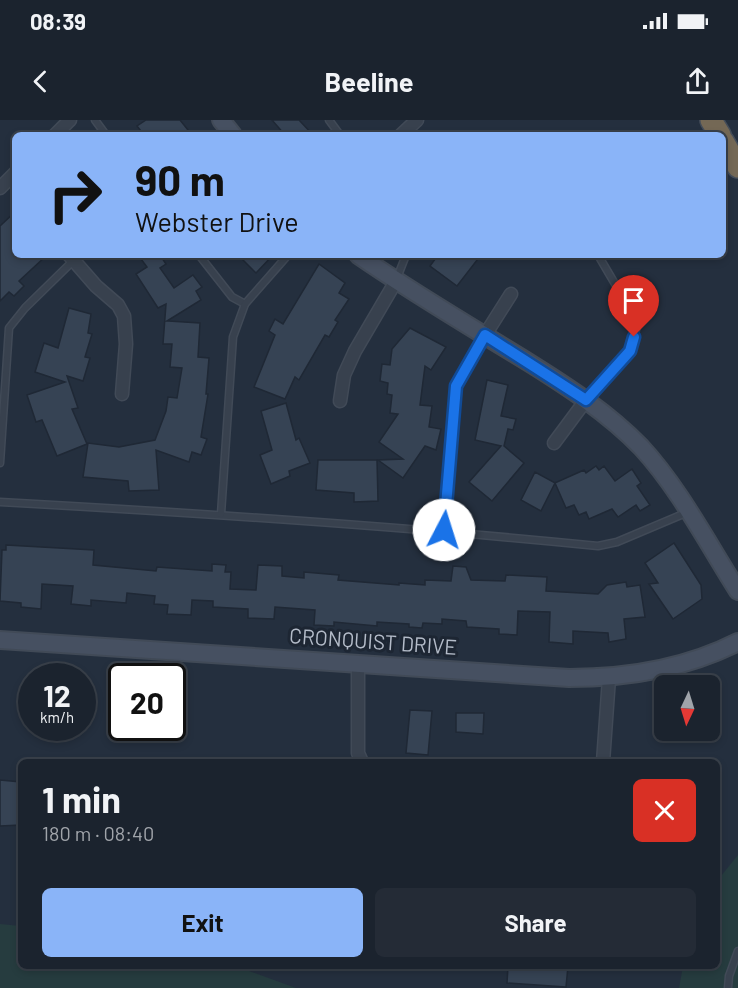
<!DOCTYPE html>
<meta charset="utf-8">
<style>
:root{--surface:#1b232e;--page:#242b36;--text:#f1f3f6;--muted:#a0a4aa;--line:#39404a;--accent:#8ab4f8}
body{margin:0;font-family:Barlow,sans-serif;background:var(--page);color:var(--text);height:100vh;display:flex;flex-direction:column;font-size:22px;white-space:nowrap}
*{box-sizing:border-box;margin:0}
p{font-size:20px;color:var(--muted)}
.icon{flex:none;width:33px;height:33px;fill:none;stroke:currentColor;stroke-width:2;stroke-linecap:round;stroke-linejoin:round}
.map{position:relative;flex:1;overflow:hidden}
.details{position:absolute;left:18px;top:639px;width:702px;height:210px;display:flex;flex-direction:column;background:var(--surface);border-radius:9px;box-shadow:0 3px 9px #0003,0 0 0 2px var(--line)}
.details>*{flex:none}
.top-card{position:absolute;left:12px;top:12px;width:714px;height:126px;border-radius:9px;box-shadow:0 3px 9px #0003,0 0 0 2px var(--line);background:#8ab4f8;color:#111;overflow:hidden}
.needle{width:39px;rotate:184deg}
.tools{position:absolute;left:654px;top:555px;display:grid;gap:12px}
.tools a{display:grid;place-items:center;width:66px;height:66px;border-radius:9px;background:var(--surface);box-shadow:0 3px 9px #0003,0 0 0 2px var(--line);font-size:30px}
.speed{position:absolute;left:18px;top:543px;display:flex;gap:12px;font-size:30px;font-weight:700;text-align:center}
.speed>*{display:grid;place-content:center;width:78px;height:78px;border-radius:50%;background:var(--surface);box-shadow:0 3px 9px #0003,0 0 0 2px var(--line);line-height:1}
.speed small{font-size:15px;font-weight:400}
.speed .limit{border:3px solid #111;border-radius:9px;background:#fff;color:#111}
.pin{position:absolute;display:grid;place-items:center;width:51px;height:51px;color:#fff;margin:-62px -26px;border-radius:50% 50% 50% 0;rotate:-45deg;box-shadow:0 0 6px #0007}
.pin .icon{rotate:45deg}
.me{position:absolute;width:66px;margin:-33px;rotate:5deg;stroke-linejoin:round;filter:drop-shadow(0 0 4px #0008)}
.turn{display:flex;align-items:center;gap:21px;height:126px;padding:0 24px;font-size:27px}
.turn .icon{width:78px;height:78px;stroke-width:2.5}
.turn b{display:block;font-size:42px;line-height:51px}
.round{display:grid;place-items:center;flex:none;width:63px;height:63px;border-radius:9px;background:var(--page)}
.head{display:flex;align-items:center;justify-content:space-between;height:102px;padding:0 24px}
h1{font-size:36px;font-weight:700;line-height:45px}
.primary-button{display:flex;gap:12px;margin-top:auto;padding:12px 24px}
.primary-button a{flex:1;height:69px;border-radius:9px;background:var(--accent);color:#111;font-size:24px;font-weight:700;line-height:69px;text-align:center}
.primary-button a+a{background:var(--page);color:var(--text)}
.status{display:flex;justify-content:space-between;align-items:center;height:42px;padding:0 30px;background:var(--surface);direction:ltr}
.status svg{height:16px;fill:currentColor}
header{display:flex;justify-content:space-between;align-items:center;height:78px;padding:0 24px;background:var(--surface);font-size:27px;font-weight:700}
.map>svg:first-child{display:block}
</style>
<div class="status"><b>08:39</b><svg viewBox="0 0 49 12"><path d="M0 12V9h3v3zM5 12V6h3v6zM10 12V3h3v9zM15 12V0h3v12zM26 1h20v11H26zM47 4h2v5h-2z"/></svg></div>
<header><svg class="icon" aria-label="back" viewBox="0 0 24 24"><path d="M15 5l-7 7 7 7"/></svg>Beeline<svg class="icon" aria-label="share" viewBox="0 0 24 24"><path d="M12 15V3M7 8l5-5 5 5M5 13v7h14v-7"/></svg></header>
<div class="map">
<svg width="738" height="868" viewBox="0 0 738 868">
<rect width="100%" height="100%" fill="#242f3e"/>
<g fill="#263c3f">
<path d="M 738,735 L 738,868 L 679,868 L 683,846 L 717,846 L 717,761 Z"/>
<path d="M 0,804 L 21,806 L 21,846 L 235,846 L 296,868 L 0,868 Z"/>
</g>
<g fill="#364354" stroke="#1f2835" stroke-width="1.5">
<path d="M 146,0 L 180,0 L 192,15 L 144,15 L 137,6 Z"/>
<path d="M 272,0 L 299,0 L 313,15 L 285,15 Z"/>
<path d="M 15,92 L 15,135 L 47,135 L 19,161 L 24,166 L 14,176 L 9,172 L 0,181 L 0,106 Z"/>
<path d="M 138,135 L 160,135 L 166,144 L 160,148 L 174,168 L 193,155 L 202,167 L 196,171 L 201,180 L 167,201 L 200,203 L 198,237 L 209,238 L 206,274 L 208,274 L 201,317 L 207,319 L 201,335 L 192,332 L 189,342 L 156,330 L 159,370 L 129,371 L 128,361 L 83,357 L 88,323 L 119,327 L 155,320 L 166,291 L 168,277 L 177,278 L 182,248 L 170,247 L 172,224 L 163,224 L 166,184 L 158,188 L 136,154 L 147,147 Z"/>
<path d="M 238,135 L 273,135 L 256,153 Z"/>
<path d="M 438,135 L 481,135 L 457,166 L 430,146 Z"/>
<path d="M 319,144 L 345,163 L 339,173 L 349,179 L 335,200 L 338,202 L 329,217 L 325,215 L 299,260 L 295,257 L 285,279 L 254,267 L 275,215 L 269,211 L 275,199 L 283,204 Z"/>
<path d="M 69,188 L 91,194 L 88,213 L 92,214 L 85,237 L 90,238 L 83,261 L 67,256 L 78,288 L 72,289 L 87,324 L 57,336 L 42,300 L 36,302 L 27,275 L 65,262 L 35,252 L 44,223 L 58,228 Z"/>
<path d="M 410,208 L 446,227 L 431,250 L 425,246 L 420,285 L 432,286 L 429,307 L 441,309 L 436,330 L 425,326 L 403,358 L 378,340 L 403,339 L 379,322 L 398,294 L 390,293 L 392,275 L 387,274 L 388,263 L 380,261 L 382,244 L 390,245 L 392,229 Z"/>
<path d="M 487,260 L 508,265 L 501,296 L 516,299 L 513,310 L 508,309 L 504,326 L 524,343 L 492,381 L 469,362 L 501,326 L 475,320 Z"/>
<path d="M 286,283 L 296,320 L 299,318 L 310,343 L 289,351 L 290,356 L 271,364 L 260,335 L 272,330 L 261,291 Z"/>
<path d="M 318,340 L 377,340 L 378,381 L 354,382 L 354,373 L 316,370 Z"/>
<path d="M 596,346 L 599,350 L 604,346 L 615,361 L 632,349 L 641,363 L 637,366 L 650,385 L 640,391 L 636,385 L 618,397 L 612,389 L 589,399 L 586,392 L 579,395 L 574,385 L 566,388 L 555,363 L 541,391 L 521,380 L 535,352 L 555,363 L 584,350 L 586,353 Z"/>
<path d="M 674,423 L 701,465 L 702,479 L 673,499 L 649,464 L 658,463 L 645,443 Z"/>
<path d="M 6,425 L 94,430 L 93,445 L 156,451 L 157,447 L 212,451 L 212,444 L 226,445 L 225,452 L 231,452 L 230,469 L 256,470 L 258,445 L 282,446 L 282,456 L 304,458 L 304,452 L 339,455 L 338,460 L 399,465 L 399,463 L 425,465 L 425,460 L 451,461 L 453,446 L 466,447 L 471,460 L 505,461 L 506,455 L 547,457 L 546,471 L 598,474 L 607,465 L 626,462 L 627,467 L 640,465 L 645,497 L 624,499 L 626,519 L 609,522 L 608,513 L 573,511 L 573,524 L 549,522 L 550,492 L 518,491 L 517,515 L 499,514 L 499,509 L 467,507 L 466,501 L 442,499 L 442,504 L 423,503 L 422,508 L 409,507 L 409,504 L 377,502 L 377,506 L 334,502 L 334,506 L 314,505 L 315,490 L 275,487 L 274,499 L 248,498 L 248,489 L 213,487 L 213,481 L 192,480 L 191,495 L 167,494 L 168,485 L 154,484 L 155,476 L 127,473 L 126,483 L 91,480 L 91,486 L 71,484 L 73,466 L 42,464 L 41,489 L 21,487 L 21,483 L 0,481 L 2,430 L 6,430 Z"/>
<path d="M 410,590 L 432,591 L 428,635 L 406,633 Z"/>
<path d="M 456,593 L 484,593 L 483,614 L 456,612 Z"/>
<path d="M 0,660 L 21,662 L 21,705 L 0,706 Z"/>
<path d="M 508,846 L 568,846 L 566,867 L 507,863 Z"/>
</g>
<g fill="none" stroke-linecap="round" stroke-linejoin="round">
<defs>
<g id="lane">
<path d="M 95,0 L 106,15"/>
<path d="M 329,0 L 340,15"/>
<path d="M 199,135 L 232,177 L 245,184"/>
<path d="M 397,158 L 406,135"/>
<path d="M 587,280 L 630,231 L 638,203 L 598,135"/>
<path d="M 0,343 L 9,208 L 25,188 L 74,140"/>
<path d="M 0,382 C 200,393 399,406 598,426 L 617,422 L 688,392"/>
<path d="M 221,394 L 233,217 L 245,184 L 288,135"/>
<path d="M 444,410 L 456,266 L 485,216"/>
<path d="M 728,868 L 729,856 L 738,831"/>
</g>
<g id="street">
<path d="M 55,15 L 70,0"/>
<path d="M 401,15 L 417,0"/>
<path d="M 0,68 L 15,53"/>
<path d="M 69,135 L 96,166 L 118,185 L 124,196 L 126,224 L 122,274"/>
<path d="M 485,215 L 511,174"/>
<path d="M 340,281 L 344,255 L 355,231 L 396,161"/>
<path d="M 554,323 L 586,280"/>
<path d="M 358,544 L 358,633 L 362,642"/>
<path d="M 603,642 L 609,558"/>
</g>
<g id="secondary">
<path d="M 221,0 L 233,15"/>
<path d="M 358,135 C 413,173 471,207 528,242 C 568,267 608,293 641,327 C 679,368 708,424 738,471"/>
<path d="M 0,520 L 569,558 C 627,558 685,549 738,522"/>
</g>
<g id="highway">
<path d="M 711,0 L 720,15"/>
<path d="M 723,21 L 738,47"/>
</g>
</defs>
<use href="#lane" stroke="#414a57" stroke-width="9"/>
<use href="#street" stroke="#414a57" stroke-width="15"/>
<use href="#secondary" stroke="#414a57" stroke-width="20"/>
<use href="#highway" stroke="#434c59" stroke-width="24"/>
<use href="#lane" stroke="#38414e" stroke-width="6"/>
<use href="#street" stroke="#38414e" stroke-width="12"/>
<use href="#secondary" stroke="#465061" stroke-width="16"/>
<use href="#highway" stroke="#746855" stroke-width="21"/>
</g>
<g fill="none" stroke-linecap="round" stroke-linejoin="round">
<defs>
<path id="route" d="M 444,410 L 456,266 L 485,215 L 586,280 L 630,231 L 634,217"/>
</defs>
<use href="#route" stroke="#114b97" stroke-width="15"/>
<use href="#route" stroke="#1a73e8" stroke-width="10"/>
</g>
<g text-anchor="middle" stroke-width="6" stroke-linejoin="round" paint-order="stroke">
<g font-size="21" fill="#b4bcc9" stroke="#1d2633">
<text transform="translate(373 522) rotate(4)" y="7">CRONQUIST DRIVE</text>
</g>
</g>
</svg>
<div class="tools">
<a><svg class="needle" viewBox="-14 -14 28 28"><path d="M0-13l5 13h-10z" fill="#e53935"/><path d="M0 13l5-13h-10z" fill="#a0a4aa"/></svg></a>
</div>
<div class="speed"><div>12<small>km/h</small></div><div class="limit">20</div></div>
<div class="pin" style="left:634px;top:217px;background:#d93025"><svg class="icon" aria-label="arrive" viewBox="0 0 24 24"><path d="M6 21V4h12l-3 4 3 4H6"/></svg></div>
<svg class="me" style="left:444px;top:410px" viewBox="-20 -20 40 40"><circle r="19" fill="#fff"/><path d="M0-13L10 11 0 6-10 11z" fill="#1a73e8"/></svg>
<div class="top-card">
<div class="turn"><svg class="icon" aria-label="right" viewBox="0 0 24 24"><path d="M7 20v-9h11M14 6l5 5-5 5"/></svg><div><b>90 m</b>Webster Drive</div></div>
</div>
<section class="details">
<div class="head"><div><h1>1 min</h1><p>180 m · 08:40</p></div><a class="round" style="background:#d93025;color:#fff"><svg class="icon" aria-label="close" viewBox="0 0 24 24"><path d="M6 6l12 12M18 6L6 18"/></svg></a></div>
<div class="primary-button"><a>Exit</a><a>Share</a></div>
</section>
</div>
